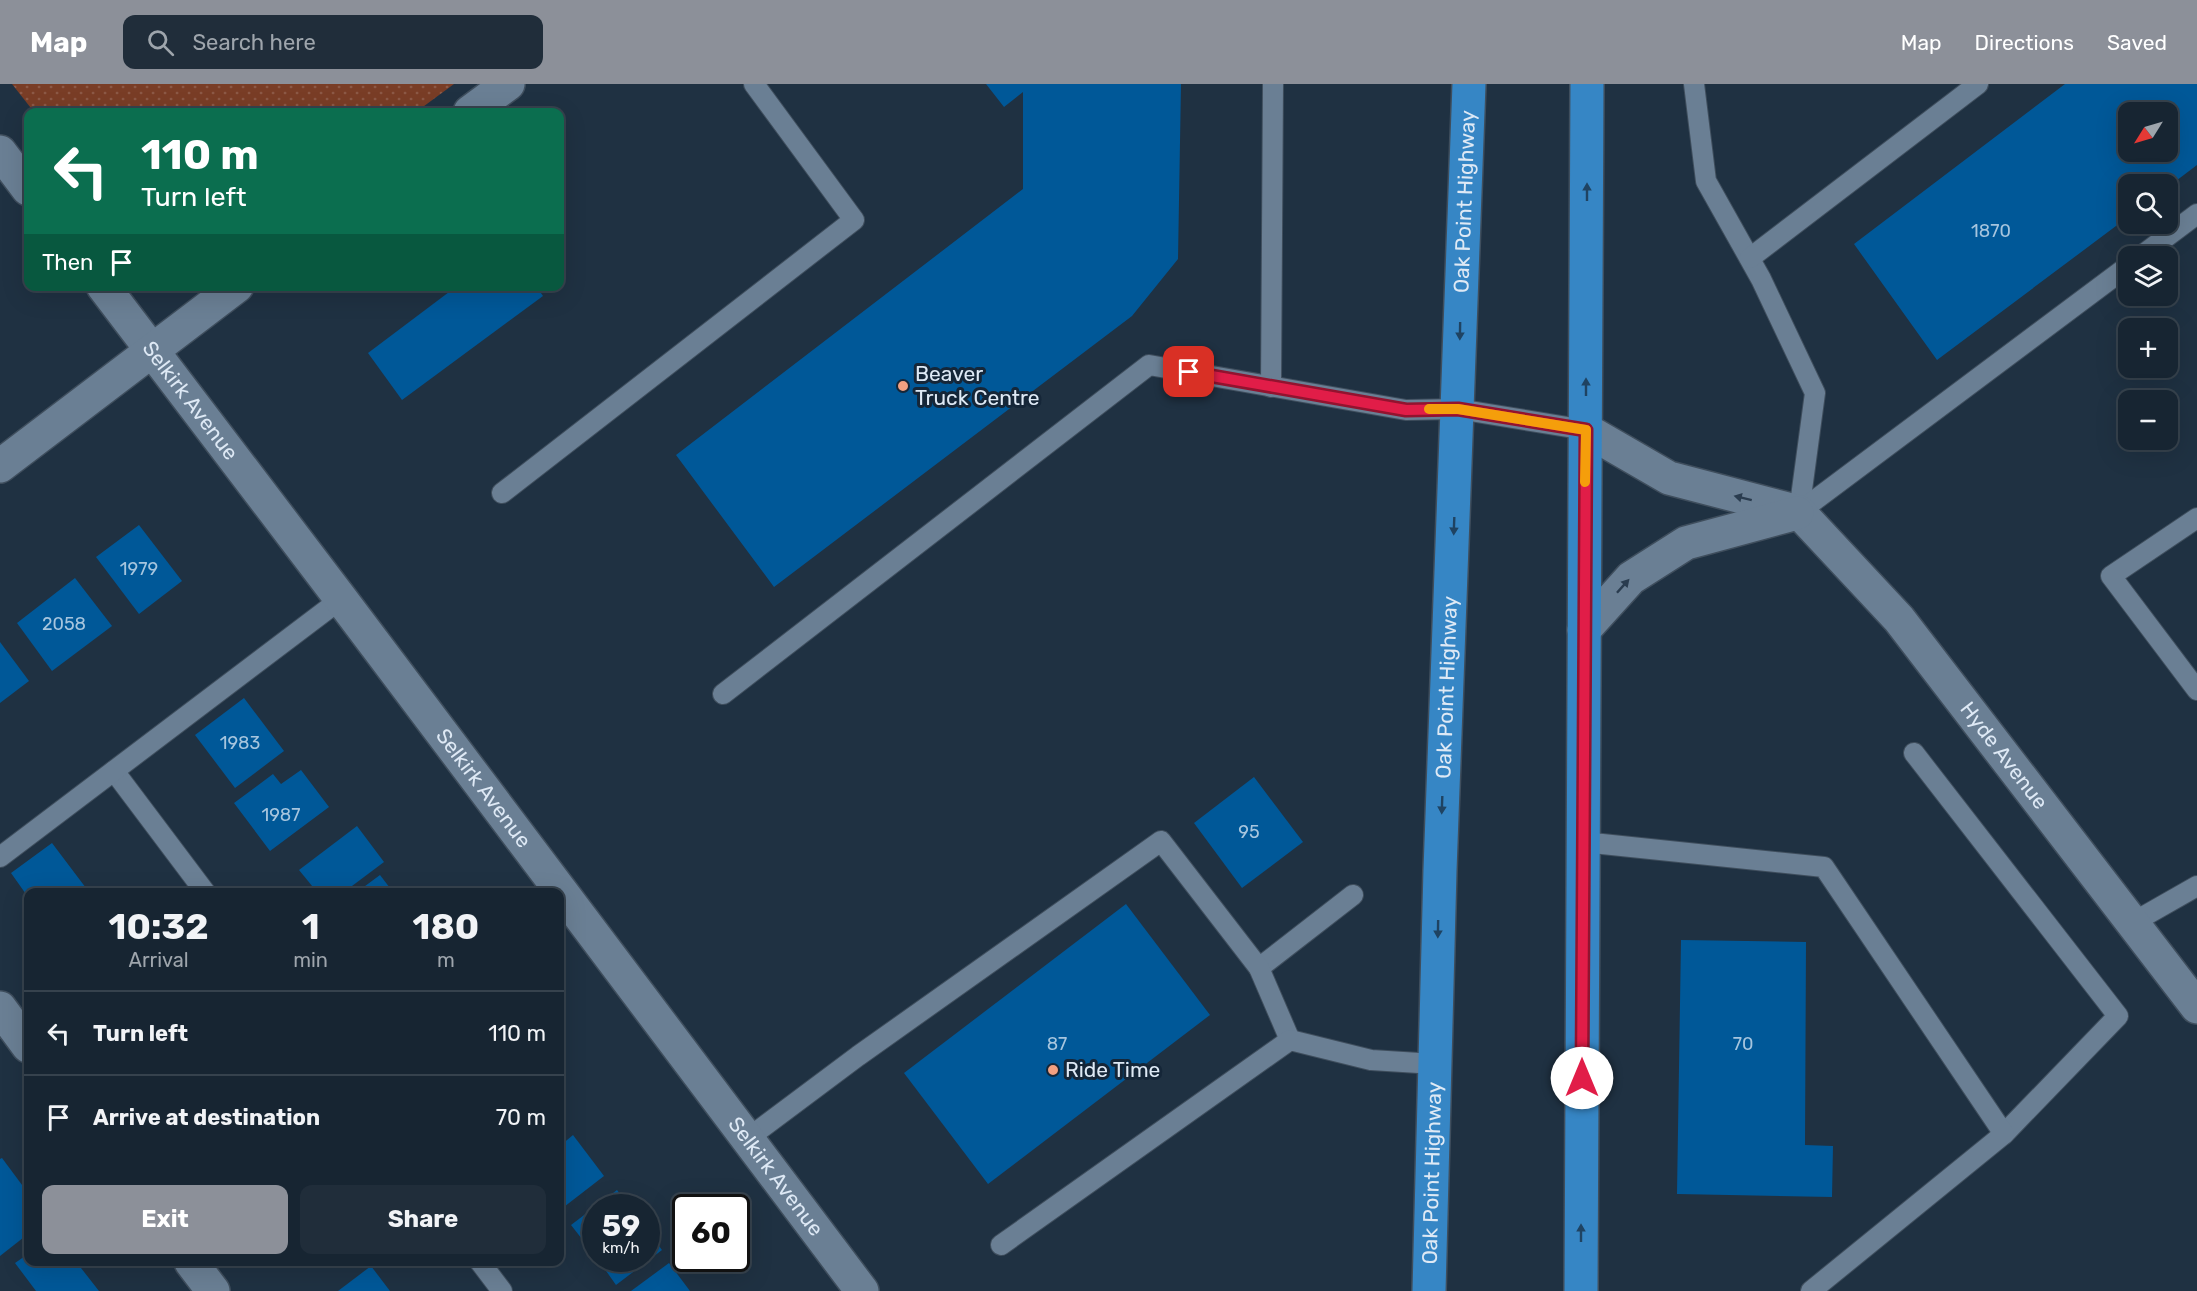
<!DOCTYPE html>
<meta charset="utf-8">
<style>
:root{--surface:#172532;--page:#202d3a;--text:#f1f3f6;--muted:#9ea5ac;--line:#36424d;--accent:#8c9099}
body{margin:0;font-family:Rubik,sans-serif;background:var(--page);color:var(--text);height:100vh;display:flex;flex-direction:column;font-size:22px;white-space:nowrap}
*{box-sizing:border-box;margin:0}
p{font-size:20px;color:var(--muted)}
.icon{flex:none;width:33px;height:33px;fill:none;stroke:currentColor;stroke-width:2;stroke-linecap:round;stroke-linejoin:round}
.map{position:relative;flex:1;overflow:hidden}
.drawer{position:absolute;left:24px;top:804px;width:540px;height:378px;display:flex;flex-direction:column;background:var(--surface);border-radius:12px;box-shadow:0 6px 24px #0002,0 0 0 2px var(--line)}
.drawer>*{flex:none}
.banner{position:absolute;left:24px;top:24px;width:540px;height:183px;border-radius:12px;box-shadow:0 6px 24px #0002,0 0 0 2px var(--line);background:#0b6e4f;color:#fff;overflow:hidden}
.needle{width:39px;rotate:233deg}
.fabs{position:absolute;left:2118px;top:18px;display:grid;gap:12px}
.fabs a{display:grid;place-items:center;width:60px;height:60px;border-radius:12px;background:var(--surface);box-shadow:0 6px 24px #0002,0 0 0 2px var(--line);font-size:30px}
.speed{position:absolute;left:582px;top:1110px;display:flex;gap:12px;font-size:30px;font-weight:700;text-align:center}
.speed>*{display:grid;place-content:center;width:78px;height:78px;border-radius:50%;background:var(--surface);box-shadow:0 6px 24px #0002,0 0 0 2px var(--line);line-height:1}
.speed small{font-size:15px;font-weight:400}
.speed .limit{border:3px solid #111;border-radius:9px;background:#fff;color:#111}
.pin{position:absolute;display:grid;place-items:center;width:51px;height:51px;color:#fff;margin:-26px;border-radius:12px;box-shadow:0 3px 9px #0006}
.me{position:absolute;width:66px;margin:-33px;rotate:0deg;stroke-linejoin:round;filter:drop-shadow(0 0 4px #0008)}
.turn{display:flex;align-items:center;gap:21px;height:126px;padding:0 18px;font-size:27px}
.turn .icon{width:78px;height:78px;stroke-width:2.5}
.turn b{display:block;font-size:42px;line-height:51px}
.then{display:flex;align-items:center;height:57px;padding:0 18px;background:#0003;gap:12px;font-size:22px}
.eta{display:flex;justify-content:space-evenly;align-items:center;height:102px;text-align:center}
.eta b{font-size:36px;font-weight:700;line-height:42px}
.primary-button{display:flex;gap:12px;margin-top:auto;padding:12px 18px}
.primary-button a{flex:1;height:69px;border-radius:12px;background:var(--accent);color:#fff;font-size:24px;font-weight:700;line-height:69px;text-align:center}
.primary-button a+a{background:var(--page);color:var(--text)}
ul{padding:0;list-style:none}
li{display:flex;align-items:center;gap:18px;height:84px;padding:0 18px;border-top:2px solid var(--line)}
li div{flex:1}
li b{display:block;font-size:22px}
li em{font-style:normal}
header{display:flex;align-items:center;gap:36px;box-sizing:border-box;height:84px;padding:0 30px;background:var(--accent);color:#fff}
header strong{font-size:28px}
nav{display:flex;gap:33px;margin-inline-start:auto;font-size:21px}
.search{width:420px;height:54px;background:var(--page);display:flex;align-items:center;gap:15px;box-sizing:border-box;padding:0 21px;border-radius:12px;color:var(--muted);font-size:22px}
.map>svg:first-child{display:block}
</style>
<header>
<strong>Map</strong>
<div class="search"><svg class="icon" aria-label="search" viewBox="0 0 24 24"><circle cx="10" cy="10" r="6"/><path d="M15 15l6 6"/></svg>Search here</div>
<nav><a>Map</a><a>Directions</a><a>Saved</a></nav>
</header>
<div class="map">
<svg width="2197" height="1207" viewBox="0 0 2197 1207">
<defs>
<pattern id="park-dots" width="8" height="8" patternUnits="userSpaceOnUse" patternTransform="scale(1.5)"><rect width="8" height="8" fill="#793d26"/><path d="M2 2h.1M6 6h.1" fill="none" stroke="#8c5946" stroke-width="1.8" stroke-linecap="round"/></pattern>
</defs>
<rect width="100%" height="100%" fill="#1f3142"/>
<path fill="url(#park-dots)" d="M 12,0 L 454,0 L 416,28 L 34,28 Z"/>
<g fill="#005898" fill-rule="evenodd">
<path d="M 986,0 L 1181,0 L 1178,175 L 1132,232 L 774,503 L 676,371 L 1023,105 L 1023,8 L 1004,23 Z"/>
<path d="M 2065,0 L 2197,0 L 2197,81 L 2168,103 L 2168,100 L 2128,100 L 2128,133 L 1937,276 L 1854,160 ZM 2128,28 L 2168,28 L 2168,68 L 2128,68 Z"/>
<path d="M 457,202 L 536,202 L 543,212 L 402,316 L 368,269 Z"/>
<path d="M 139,441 L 182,497 L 139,530 L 96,473 Z"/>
<path d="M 75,494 L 112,542 L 52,587 L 17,539 Z"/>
<path d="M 0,558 L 29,597 L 0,619 Z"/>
<path d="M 244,614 L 284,667 L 235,704 L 195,651 Z"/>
<path d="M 301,686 L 329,723 L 270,767 L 234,719 L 273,690 L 281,700 Z"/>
<path d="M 1254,693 L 1303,758 L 1242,804 L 1194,739 Z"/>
<path d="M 357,742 L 384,778 L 344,808 L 317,808 L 299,786 Z"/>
<path d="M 52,759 L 89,808 L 28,808 L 28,813 L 11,789 Z"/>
<path d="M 380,791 L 393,808 L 357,808 Z"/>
<path d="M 1126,820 L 1210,931 L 988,1100 L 904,989 Z"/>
<path d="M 1681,856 L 1806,858 L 1805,1061 L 1833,1062 L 1832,1113 L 1677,1110 Z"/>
<path d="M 573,1051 L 604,1092 L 560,1126 L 560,1062 Z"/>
<path d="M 2,1074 L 28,1109 L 28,1150 L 0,1172 L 0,1075 Z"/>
<path d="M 617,1106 L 630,1124 L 596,1124 L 596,1173 L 571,1141 Z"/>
<path d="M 646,1145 L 662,1166 L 616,1201 L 597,1174 L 646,1174 Z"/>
<path d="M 28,1170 L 28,1178 L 90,1178 L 81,1184 L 99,1207 L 36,1207 L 15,1179 Z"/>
<path d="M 669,1179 L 690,1207 L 631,1207 Z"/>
<path d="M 371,1182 L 390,1207 L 338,1207 Z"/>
</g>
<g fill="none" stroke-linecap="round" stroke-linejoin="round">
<defs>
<g id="service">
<path d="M 1694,0 L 1706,97 L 1761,195 L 1815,309 L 1799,428"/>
<path d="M 2141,172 L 2197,130"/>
<path d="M 1750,174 L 1978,0"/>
<path d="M 1271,303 L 1273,0"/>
<path d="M 502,409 L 854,136 L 754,0"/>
<path d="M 1799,428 L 2128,182"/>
<path d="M 2197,434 L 2111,492 L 2197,606"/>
<path d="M 723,610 L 1149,281 L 1406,326 L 1458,325 L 1586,346"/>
<path d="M 1914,669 L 2118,932 L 2004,1050"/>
<path d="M 114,687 L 205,808"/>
<path d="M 1583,758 L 1824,783 L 2004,1050 L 1811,1207"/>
<path d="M 0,773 L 341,515"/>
<path d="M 2132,839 L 2197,802"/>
<path d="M 1259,884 L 1353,811"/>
<path d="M 747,1055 L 858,972 L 1161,757 L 1259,884 L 1290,956"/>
<path d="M 1001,1161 L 1290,956 L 1371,976 L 1435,980"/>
<path d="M 480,1178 L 502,1207"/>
</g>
<g id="minor">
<path id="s1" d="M 1586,346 L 1669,394 L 1799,428 L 1899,535 L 2197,923"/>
<path d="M 1584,546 L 1631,494 L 1686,459 L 1797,429"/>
<path d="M 0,924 L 28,962"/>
<path d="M 191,1178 L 213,1207"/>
</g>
<g id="tertiary">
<path d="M 470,28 L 508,0"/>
<path d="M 0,68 L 28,105"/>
<path id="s2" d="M 103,202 L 341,515 L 862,1207"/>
<path d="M 0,382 L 237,202"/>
</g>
<g id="primary">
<path id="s3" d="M 1429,1207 L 1440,786 L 1469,0"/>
<path d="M 1581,1207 L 1587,0"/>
</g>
</defs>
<use href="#service" stroke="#3f4e5d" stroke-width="22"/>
<use href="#minor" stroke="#3f4e5d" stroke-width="36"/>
<use href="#tertiary" stroke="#3f4e5d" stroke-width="36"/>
<use href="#primary" stroke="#3f4e5d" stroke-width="36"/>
<use href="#service" stroke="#6a7f94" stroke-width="20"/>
<use href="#minor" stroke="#6a7f94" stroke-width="33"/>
<use href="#tertiary" stroke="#6a7f94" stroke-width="33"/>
<use href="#primary" stroke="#3686c5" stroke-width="33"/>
</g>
<defs><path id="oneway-solid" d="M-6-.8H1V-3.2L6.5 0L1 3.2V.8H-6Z" transform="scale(1.5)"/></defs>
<g fill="#1f4362">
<use href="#oneway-solid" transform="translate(1587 108) rotate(-90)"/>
<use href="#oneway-solid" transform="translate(1460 247) rotate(91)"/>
<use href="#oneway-solid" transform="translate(1586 303) rotate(-90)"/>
<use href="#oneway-solid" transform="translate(1454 442) rotate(92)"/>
<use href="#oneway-solid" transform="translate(1442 721) rotate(92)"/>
<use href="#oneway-solid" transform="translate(1438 845) rotate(91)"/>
<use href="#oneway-solid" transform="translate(1581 1149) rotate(-90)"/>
</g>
<g fill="#2a3c4f">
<use href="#oneway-solid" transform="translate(1743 414) rotate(-166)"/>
<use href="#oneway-solid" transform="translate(1623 502) rotate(-48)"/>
</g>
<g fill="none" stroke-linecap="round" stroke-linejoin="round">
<defs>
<path id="route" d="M 1189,288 L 1406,326 L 1458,325 L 1586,346 L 1582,994"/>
</defs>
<use href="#route" stroke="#92132f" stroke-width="15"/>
<use href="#route" stroke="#e11d48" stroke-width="10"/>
<path stroke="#f59e0b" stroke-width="10" d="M 1429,325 L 1458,325 L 1586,346 L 1585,398"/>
</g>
<g fill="#f2a081" stroke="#152638" stroke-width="2">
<circle cx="903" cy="302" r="6"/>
<circle cx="1053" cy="986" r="6"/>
</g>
<g text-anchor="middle" stroke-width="6" stroke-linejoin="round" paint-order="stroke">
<g font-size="18" fill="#a6c5de">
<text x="1991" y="153">1870</text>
<text x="139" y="491">1979</text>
<text x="64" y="546">2058</text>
<text x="240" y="665">1983</text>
<text x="281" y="737">1987</text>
<text x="1249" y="754">95</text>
<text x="1057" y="966">87</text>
<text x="1743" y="966">70</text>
</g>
<g font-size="21" fill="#dee9f5" stroke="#152638">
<text dy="7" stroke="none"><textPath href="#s3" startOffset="1090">Oak Point Highway</textPath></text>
<text dy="7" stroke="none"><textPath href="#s2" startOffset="144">Selkirk Avenue</textPath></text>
<text dy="7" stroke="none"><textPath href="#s3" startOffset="604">Oak Point Highway</textPath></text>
<text dy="7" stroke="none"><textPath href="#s1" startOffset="549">Hyde Avenue</textPath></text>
<text dy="7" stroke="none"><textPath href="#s2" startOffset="630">Selkirk Avenue</textPath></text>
<text dy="7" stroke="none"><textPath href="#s3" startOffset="118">Oak Point Highway</textPath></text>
<text dy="7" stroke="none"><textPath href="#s2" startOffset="1116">Selkirk Avenue</textPath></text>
</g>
<g font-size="21" fill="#dee9f5" stroke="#152638" text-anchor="start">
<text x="915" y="297">Beaver<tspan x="915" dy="24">Truck Centre</tspan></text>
<text x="1065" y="993">Ride Time</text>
</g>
</g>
</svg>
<div class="fabs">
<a><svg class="needle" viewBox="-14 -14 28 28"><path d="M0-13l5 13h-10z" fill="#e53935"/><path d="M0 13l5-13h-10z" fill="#9ea5ac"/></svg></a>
<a><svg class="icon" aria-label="search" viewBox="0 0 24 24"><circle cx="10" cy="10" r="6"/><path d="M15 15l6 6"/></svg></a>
<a><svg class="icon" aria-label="layers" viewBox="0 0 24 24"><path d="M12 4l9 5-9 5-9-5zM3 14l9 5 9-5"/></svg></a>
<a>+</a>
<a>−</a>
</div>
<div class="speed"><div>59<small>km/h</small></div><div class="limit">60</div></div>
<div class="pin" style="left:1189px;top:288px;background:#d93025"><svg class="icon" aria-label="arrive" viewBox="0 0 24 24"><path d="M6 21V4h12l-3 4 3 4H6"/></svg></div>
<svg class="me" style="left:1582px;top:994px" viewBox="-20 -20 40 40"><circle r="19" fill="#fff"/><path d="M0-13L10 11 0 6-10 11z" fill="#e11d48"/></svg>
<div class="banner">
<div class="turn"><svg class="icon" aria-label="left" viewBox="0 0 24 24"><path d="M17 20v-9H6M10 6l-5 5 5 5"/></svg><div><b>110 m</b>Turn left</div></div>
<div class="then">Then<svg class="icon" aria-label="arrive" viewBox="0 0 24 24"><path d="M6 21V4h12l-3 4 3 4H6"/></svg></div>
</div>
<section class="drawer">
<div class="eta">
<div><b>10:32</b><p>Arrival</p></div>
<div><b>1</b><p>min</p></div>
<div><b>180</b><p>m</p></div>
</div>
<ul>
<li><svg class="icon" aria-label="left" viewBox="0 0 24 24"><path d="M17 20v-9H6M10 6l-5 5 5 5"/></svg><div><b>Turn left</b></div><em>110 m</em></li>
<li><svg class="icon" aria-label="arrive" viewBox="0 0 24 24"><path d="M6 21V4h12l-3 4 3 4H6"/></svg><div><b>Arrive at destination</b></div><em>70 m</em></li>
</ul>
<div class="primary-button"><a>Exit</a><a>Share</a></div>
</section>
</div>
